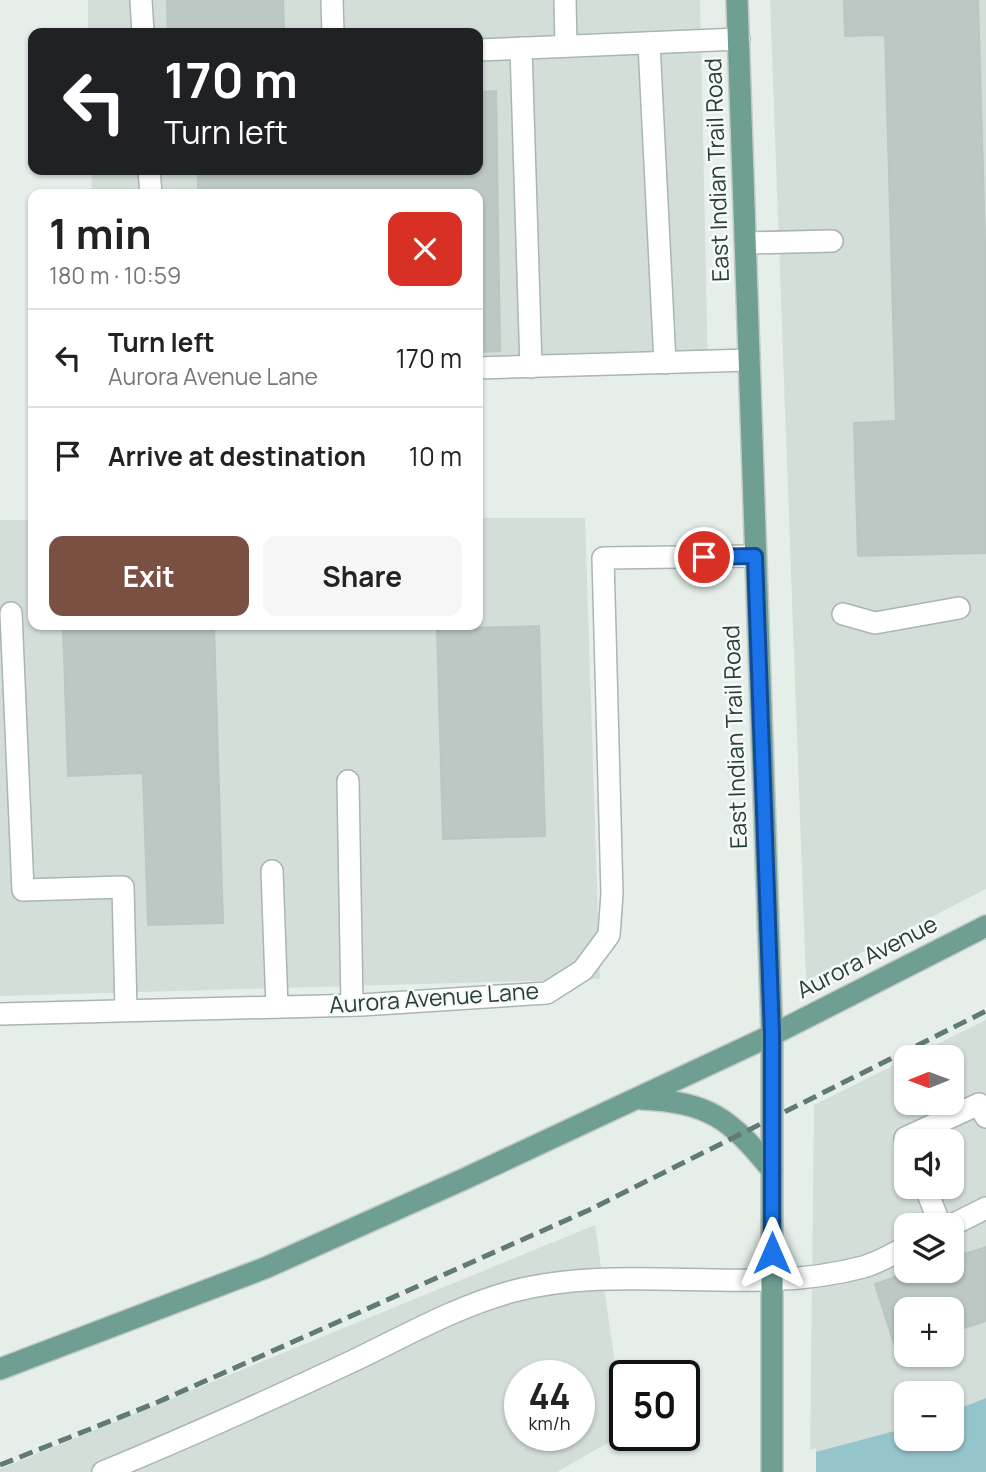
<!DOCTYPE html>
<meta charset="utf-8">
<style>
:root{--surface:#fff;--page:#f6f6f6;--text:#222;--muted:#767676;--line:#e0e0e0;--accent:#7a5043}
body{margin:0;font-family:Manrope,sans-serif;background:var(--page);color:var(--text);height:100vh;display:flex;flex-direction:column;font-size:26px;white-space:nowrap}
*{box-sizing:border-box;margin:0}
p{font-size:23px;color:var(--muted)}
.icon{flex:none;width:38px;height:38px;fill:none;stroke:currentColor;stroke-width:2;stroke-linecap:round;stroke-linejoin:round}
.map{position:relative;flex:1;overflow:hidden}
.side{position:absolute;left:28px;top:189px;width:455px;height:441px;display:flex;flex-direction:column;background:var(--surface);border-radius:14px;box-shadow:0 2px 5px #0004}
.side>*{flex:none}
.hud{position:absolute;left:28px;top:28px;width:455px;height:147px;border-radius:14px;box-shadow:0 2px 5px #0004;background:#202124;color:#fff;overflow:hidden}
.needle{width:46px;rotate:269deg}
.tools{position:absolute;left:894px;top:1045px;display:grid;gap:14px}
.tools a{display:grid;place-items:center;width:70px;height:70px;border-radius:14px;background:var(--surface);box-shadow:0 2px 5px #0004;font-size:35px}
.speed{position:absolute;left:504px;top:1360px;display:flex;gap:14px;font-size:35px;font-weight:700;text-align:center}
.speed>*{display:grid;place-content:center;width:91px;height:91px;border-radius:50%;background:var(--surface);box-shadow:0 2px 5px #0004;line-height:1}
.speed small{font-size:18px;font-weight:400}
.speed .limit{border:4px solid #111;border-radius:10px;background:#fff;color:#111}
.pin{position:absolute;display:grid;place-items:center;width:60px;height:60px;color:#fff;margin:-30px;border:4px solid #fff;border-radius:50%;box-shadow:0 2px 7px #0007}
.me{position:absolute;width:77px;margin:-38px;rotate:0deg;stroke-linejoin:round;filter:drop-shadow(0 0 5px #0008)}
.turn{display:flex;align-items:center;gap:24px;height:147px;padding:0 21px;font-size:32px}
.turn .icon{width:91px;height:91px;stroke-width:2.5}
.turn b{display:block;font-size:49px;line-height:60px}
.round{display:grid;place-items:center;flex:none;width:74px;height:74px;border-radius:14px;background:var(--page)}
.head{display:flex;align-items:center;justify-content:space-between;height:119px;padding:0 21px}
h1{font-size:42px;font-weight:700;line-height:52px}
.action{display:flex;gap:14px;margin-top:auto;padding:14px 21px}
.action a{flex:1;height:80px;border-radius:14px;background:var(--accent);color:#fff;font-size:28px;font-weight:700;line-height:80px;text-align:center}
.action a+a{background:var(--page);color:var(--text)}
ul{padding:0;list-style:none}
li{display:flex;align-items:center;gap:21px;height:98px;padding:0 21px;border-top:2px solid var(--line)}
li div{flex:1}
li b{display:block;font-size:26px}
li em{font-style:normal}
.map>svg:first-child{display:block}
</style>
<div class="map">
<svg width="986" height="1472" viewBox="0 0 986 1472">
<rect width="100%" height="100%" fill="#e6eeea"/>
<g fill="#d4ded9" fill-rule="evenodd">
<path d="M 88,0 L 700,0 L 708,369 L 478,374 L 478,194 L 92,194 L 91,170 L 478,170 L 478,33 L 88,33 Z"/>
<path d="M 770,0 L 986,0 L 986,889 L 806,981 Z"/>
<path d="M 478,518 L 585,518 L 600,979 L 0,996 L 0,520 L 33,520 L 33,625 L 478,625 Z"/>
<path d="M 986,1020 L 986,1398 L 952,1411 L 952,1393 L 906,1393 L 906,1428 L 810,1454 L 814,1105 L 906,1059 L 906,1102 L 952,1102 L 952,1057 L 911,1057 ZM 906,1141 L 952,1141 L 952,1186 L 906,1186 ZM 906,1225 L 952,1225 L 952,1270 L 906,1270 ZM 906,1309 L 952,1309 L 952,1354 L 906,1354 Z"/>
<path d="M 595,1225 L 625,1433 L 557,1472 L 0,1472 L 0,1469 ZM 520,1376 L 579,1376 L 579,1435 L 520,1435 Z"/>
</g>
<path fill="#94c5cd" d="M 986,1398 L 986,1472 L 740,1472 L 906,1428 L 906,1438 L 952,1438 L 952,1411 Z"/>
<path fill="#e6eeea" d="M 816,1448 L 816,1472 L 737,1472 L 739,1469 Z"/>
<g fill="#bcc8c3" stroke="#b9c7c1" stroke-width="2">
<path d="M 167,0 L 283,0 L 284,33 L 168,33 Z"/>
<path d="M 844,0 L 978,0 L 986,275 L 986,553 L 858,556 L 854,423 L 896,421 L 885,35 L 845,36 Z"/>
<path d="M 496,91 L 500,351 L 478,352 L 478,194 L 198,194 L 198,170 L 478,170 L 478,92 Z"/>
<path d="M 63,625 L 214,625 L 223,923 L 148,925 L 143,773 L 68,776 Z"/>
<path d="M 539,626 L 545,836 L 443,839 L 437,629 Z"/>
<path d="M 986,1247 L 986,1321 L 952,1332 L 952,1309 L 906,1309 L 906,1347 L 896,1350 L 875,1284 L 915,1270 L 952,1270 L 952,1258 Z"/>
</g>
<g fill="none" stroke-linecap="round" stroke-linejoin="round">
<defs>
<g id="minor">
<path d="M 141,0 L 143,33"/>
<path d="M 332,0 L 333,33"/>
<path d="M 565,0 L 566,46"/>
<path d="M 649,43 L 665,363"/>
<path d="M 521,48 L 531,367"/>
<path d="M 478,50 L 739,39"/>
<path d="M 149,170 L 151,194"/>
<path d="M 746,243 L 832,241"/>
<path d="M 478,368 L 749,360"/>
<path d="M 11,613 L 23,890 L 123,887 L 126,1010"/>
<path d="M 843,614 L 875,623 L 959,608"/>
<path d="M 348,781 L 352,1005"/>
<path d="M 272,871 L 277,1007"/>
<path d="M 0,1014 L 361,1005 L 547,993 L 583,970 L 609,935 L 612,894 L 603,558 L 755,556"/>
<path d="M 907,1141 L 905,1138 L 979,1104 L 986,1117"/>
<path d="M 925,1186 L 940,1225"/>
<path d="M 952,1225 L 986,1208"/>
<path d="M 103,1472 C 188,1437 272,1399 355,1360 C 405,1336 456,1307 510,1292 C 625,1261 748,1298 863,1267 C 878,1263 893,1254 906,1247"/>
</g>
<g id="major">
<path d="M 737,0 L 772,1035 L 772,1472"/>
<path d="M 641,1099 C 710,1102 730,1119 772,1170"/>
<path d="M 0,1369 L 265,1268 L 462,1180 L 772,1035 L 986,926"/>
</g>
</defs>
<use href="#minor" stroke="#a9b6b1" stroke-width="24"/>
<use href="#major" stroke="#c2c9c7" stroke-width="24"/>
<use href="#minor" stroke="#fff" stroke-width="21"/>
<use href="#major" stroke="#6f9f92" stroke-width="21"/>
<path stroke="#617a73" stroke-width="5" stroke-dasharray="14 7" stroke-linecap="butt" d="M 0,1465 L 158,1402 L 589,1210 L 986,1011"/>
</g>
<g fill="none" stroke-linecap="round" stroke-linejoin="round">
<defs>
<path id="route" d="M 704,557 L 755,556 L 772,1035 L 772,1253"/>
</defs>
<use href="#route" stroke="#114b97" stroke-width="18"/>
<use href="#route" stroke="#1a73e8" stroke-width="12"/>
</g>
<g text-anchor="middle" stroke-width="5" stroke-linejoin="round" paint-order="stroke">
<g font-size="23" fill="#263f38" stroke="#f7faf8">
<text transform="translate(717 170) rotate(-92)" y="8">East Indian Trail Road</text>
<text transform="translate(735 737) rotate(-92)" y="8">East Indian Trail Road</text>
<text transform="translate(867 957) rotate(-27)" y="8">Aurora Avenue</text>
<text transform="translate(434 998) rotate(-4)" y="8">Aurora Avenue Lane</text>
</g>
</g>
</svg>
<div class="tools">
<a><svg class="needle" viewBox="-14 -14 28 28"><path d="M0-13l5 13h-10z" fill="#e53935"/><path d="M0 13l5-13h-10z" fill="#767676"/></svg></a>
<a><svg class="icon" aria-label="sound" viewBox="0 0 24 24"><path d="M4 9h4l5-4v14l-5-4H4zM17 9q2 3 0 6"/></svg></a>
<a><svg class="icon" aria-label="layers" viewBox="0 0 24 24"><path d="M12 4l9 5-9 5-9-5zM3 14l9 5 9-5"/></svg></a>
<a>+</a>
<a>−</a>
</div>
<div class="speed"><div>44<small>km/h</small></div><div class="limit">50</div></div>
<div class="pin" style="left:704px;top:557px;background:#d93025"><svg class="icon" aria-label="arrive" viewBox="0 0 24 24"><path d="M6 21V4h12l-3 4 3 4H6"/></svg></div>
<svg class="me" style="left:772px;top:1253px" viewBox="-20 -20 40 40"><path d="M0-17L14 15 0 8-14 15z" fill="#1a73e8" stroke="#fff" stroke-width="4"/></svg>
<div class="hud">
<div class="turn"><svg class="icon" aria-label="left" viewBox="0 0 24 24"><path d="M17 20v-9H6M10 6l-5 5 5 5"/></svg><div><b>170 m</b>Turn left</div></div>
</div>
<section class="side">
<div class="head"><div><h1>1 min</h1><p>180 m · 10:59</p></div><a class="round" style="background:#d93025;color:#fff"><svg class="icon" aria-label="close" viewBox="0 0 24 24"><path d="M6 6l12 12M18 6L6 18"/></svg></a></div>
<ul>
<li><svg class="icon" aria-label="left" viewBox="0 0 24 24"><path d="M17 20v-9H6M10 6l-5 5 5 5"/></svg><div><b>Turn left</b><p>Aurora Avenue Lane</p></div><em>170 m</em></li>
<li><svg class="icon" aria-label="arrive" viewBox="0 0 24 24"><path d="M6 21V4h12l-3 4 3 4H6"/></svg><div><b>Arrive at destination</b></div><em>10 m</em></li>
</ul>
<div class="action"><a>Exit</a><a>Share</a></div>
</section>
</div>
